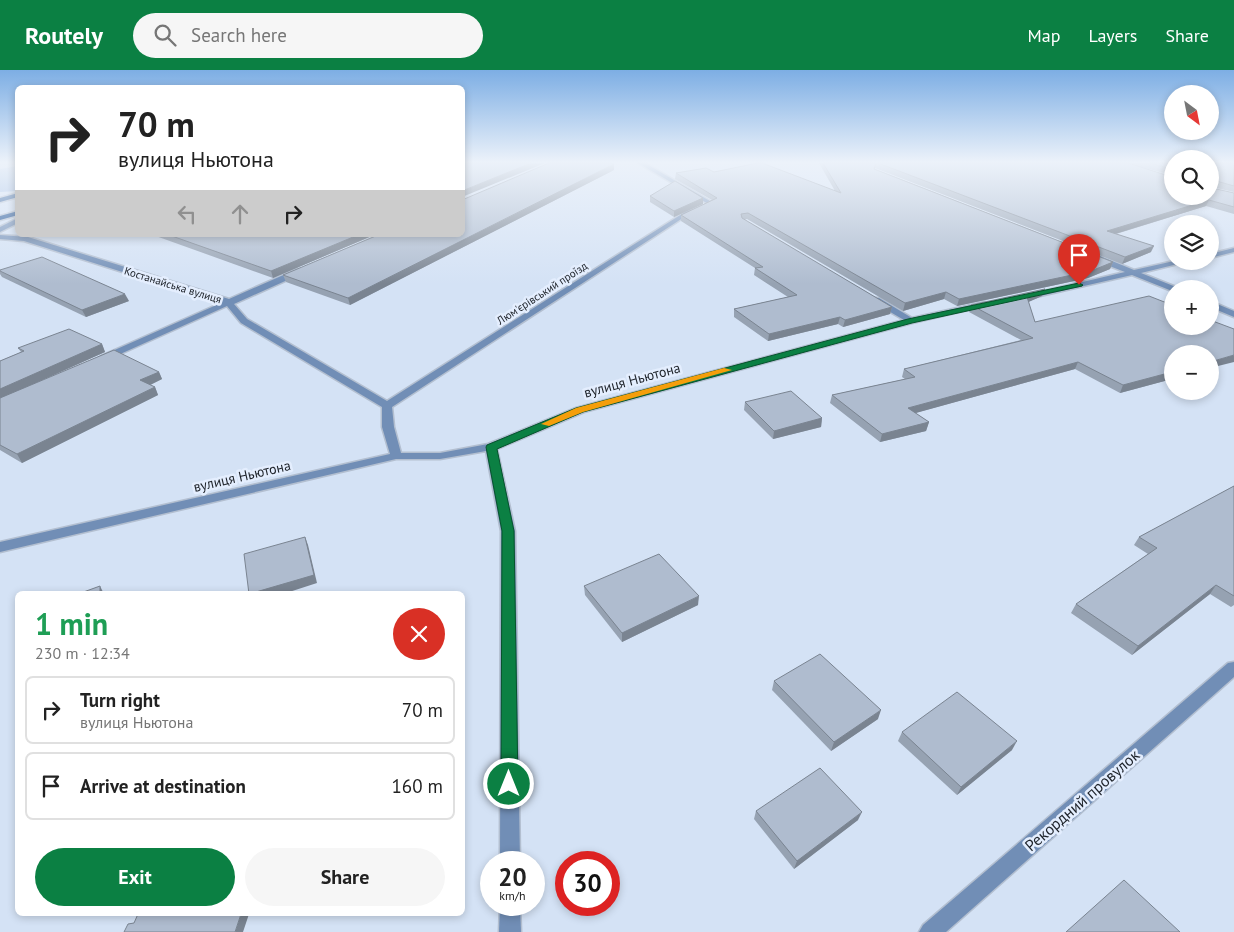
<!DOCTYPE html>
<meta charset="utf-8">
<style>
:root{--surface:#fff;--page:#f6f6f6;--text:#222;--muted:#767676;--line:#e0e0e0;--accent:#0b8043}
body{margin:0;font-family:"PT Sans",sans-serif;background:var(--page);color:var(--text);height:100vh;display:flex;flex-direction:column;font-size:19px;white-space:nowrap}
*{box-sizing:border-box;margin:0}
p{font-size:16px;color:var(--muted)}
.icon{flex:none;width:28px;height:28px;fill:none;stroke:currentColor;stroke-width:2;stroke-linecap:round;stroke-linejoin:round}
.map{position:relative;flex:1;overflow:hidden}
.side{position:absolute;left:15px;top:521px;width:450px;height:325px;display:flex;flex-direction:column;background:var(--surface);border-radius:8px;box-shadow:0 2px 8px #0003}
.side>*{flex:none}
.banner{position:absolute;left:15px;top:15px;width:450px;height:152px;border-radius:8px;box-shadow:0 2px 8px #0003;background:#fff;color:var(--text);overflow:hidden}
.needle{width:32px;rotate:148deg}
.controls{position:absolute;left:1164px;top:15px;display:grid;gap:10px}
.controls a{display:grid;place-items:center;width:55px;height:55px;border-radius:50%;background:var(--surface);box-shadow:0 2px 8px #0003;font-size:25px}
.speed{position:absolute;left:480px;top:781px;display:flex;gap:10px;font-size:25px;font-weight:700;text-align:center}
.speed>*{display:grid;place-content:center;width:65px;height:65px;border-radius:50%;background:var(--surface);box-shadow:0 2px 8px #0003;line-height:1}
.speed small{font-size:12px;font-weight:400}
.speed .limit{border:8px solid #d22;background:#fff;color:#111}
.pin{position:absolute;display:grid;place-items:center;width:42px;height:42px;color:#fff;margin:-51px -21px;border-radius:50% 50% 50% 0;rotate:-45deg;box-shadow:0 0 5px #0007}
.pin .icon{rotate:45deg}
.me{position:absolute;width:55px;margin:-28px;rotate:0deg;stroke-linejoin:round;filter:drop-shadow(0 0 4px #0008)}
.turn{display:flex;align-items:center;gap:18px;height:105px;padding:0 20px;font-size:22px}
.turn .icon{width:65px;height:65px;stroke-width:2.5}
.turn b{display:block;font-size:35px;line-height:42px}
.lanes{display:flex;align-items:center;height:48px;padding:0 20px;background:#0003;justify-content:center;gap:25px;direction:ltr}
.lanes .off{opacity:.35}
.round{display:grid;place-items:center;flex:none;width:52px;height:52px;border-radius:26px;background:var(--page)}
.overview{display:flex;align-items:center;justify-content:space-between;height:85px;padding:0 20px}
h1{font-size:30px;font-weight:800;line-height:38px;color:#1e9e55}
.action{display:flex;gap:10px;margin-top:auto;padding:10px 20px}
.action a{flex:1;height:58px;border-radius:30px;background:var(--accent);color:#fff;font-size:20px;font-weight:800;line-height:58px;text-align:center}
.action a+a{background:var(--page);color:var(--text)}
ul{padding:0;list-style:none}
li{display:flex;align-items:center;gap:15px;height:68px;margin:0 10px 8px;padding:0 10px;border:2px solid var(--line);border-radius:8px}
li div{flex:1}
li b{display:block;font-size:19px}
li em{font-style:normal}
header{display:flex;align-items:center;gap:30px;box-sizing:border-box;height:70px;padding:0 25px;background:var(--accent);color:#fff}
header strong{font-size:24px}
nav{display:flex;gap:28px;margin-inline-start:auto;font-size:18px}
.search{width:350px;height:45px;background:var(--page);display:flex;align-items:center;gap:12px;box-sizing:border-box;padding:0 18px;border-radius:28px;color:var(--muted);font-size:19px}
.map>svg:first-child{display:block}
</style>
<header>
<strong>Routely</strong>
<div class="search"><svg class="icon" aria-label="search" viewBox="0 0 24 24"><circle cx="10" cy="10" r="6"/><path d="M15 15l6 6"/></svg>Search here</div>
<nav><a>Map</a><a>Layers</a><a>Share</a></nav>
</header>
<div class="map">
<svg width="1234" height="862" viewBox="0 0 1234 862">
<rect width="100%" height="100%" fill="#d4e2f5"/>
<path fill="#9ab9e4" d="M 17,96 L 17,121 L 0,122 L 0,99 Z"/>
<g fill="none" stroke-linecap="round" stroke-linejoin="round">
<defs>
<g id="minor">
<path d="M 638,93 L 645,93 L 715,134 L 710,135 Z"/>
<path d="M 696,138 L 698,139 L 698,141 L 689,144 L 392,337 L 394,357 L 401,383 L 440,383 L 488,374 L 576,338 L 904,250 L 873,232 L 873,228 L 879,228 L 912,248 L 985,232 L 989,235 L 912,253 L 584,342 L 497,379 L 515,461 L 520,792 L 500,792 L 501,461 L 486,381 L 440,389 L 396,389 L 0,482 L 0,472 L 390,384 L 382,357 L 382,337 L 241,253 L 227,236 L 107,290 L 101,290 L 101,286 L 221,233 L 24,171 L 0,169 L 0,165 L 28,167 L 229,229 L 297,199 L 303,199 L 303,203 L 234,234 L 247,249 L 387,331 L 685,142 Z"/>
<path d="M 18,148 L 18,153 L 0,162 L 0,157 Z"/>
<path d="M 1234,178 L 1234,182 L 1210,188 L 1210,184 Z"/>
<path d="M 1094,186 L 1100,186 L 1134,200 L 1174,191 L 1190,191 L 1141,203 L 1176,217 L 1177,219 L 1172,219 L 1172,221 L 1132,205 L 1027,229 L 1023,226 L 1125,202 L 1094,190 Z"/>
<path d="M 1210,231 L 1234,241 L 1234,247 L 1210,237 Z"/>
<path d="M 1234,592 L 1234,607 L 946,862 L 919,862 L 923,855 L 1228,593 Z"/>
<path d="M 500,835 L 520,835 L 521,862 L 499,862 Z"/>
</g>
<g id="major">
<path d="M 18,123 L 18,127 L 0,132 L 0,128 Z"/>
<path d="M 18,141 L 18,145 L 0,150 L 0,146 Z"/>
</g>
</defs>
<use href="#minor" stroke="#b3bfd0" stroke-width="3"/>
<use href="#major" stroke="#b3bfd0" stroke-width="3"/>
<use href="#minor" fill="#718eb6" fill-rule="evenodd"/>
<use href="#major" fill="#0e458c" fill-rule="evenodd"/>
</g>
<g fill="#96a2b2">
<path d="M 819,93 L 1172,93 L 1172,105 L 1137,96 L 1172,126 L 1210,93 L 1234,93 L 1234,122 L 1212,117 L 1212,118 L 1234,123 L 1234,144 L 1206,136 L 1116,164 L 1151,182 L 1122,194 L 875,98 L 875,99 L 1113,192 L 1110,199 L 1088,208 L 957,236 L 944,229 L 903,241 L 747,149 L 744,150 L 892,237 L 890,244 L 843,257 L 838,254 L 768,271 L 734,247 L 734,239 L 788,227 L 754,205 L 755,198 L 681,151 L 681,145 L 712,130 L 675,109 L 676,103 L 714,102 L 835,121 Z"/>
<path d="M 614,100 L 350,235 L 286,212 L 283,205 Z"/>
<path d="M 650,126 L 703,128 L 703,134 L 674,147 L 650,132 Z"/>
<path d="M 153,165 L 374,165 L 273,208 Z"/>
<path d="M 0,200 L 129,231 L 86,247 L 2,207 L 0,204 Z"/>
<path d="M 1045,219 L 1042,226 L 1028,232 L 1035,252 L 1172,284 L 1172,309 L 1120,323 L 1075,299 L 915,343 L 929,352 L 926,361 L 880,372 L 830,333 L 832,325 L 905,309 L 902,307 L 904,299 L 1021,270 L 969,242 L 971,235 Z"/>
<path d="M 102,274 L 105,282 L 27,317 L 159,302 L 162,309 L 150,315 L 155,317 L 158,325 L 22,393 L 0,380 L 0,291 L 21,282 L 18,278 Z"/>
<path d="M 745,332 L 822,348 L 821,357 L 773,369 L 744,340 Z"/>
<path d="M 1234,416 L 1234,535 L 1231,537 L 1210,524 L 1132,585 L 1071,543 L 1076,534 L 1148,484 L 1134,475 L 1139,467 Z"/>
<path d="M 584,516 L 698,535 L 622,572 L 585,525 Z"/>
<path d="M 774,611 L 878,649 L 831,681 L 772,620 Z"/>
<path d="M 902,662 L 1012,680 L 957,725 L 898,671 Z"/>
<path d="M 756,741 L 858,750 L 794,799 L 754,749 Z"/>
</g>
<g fill="#7a8491">
<path d="M 531,93 L 545,93 L 462,127 L 462,121 Z"/>
<path d="M 614,94 L 614,100 L 350,235 L 348,228 Z"/>
<path d="M 703,128 L 703,134 L 674,147 L 674,141 Z"/>
<path d="M 1209,130 L 1206,136 L 1105,167 L 1107,161 Z"/>
<path d="M 358,165 L 374,165 L 273,208 L 271,201 Z"/>
<path d="M 1154,176 L 1151,182 L 1122,194 L 1125,187 Z"/>
<path d="M 1113,192 L 1110,199 L 1088,208 L 957,236 L 959,229 Z"/>
<path d="M 1045,219 L 1042,226 L 1024,234 L 1027,227 Z"/>
<path d="M 946,222 L 944,229 L 903,241 L 905,233 Z"/>
<path d="M 125,224 L 129,231 L 86,247 L 82,240 Z"/>
<path d="M 892,237 L 890,244 L 843,257 L 845,250 Z"/>
<path d="M 840,247 L 838,254 L 768,271 L 769,264 Z"/>
<path d="M 102,274 L 105,282 L 0,329 L 0,319 Z"/>
<path d="M 1234,285 L 1234,292 L 1210,298 L 1210,292 Z"/>
<path d="M 1078,292 L 1075,299 L 905,346 L 908,338 Z"/>
<path d="M 159,302 L 162,309 L 144,318 L 140,310 Z"/>
<path d="M 1172,302 L 1172,309 L 1120,323 L 1123,315 Z"/>
<path d="M 155,317 L 158,325 L 22,393 L 17,384 Z"/>
<path d="M 822,348 L 821,357 L 773,369 L 774,361 Z"/>
<path d="M 929,352 L 926,361 L 880,372 L 882,364 Z"/>
<path d="M 305,467 L 308,475 L 317,513 L 283,524 L 250,524 Z"/>
<path d="M 1216,515 L 1210,524 L 1132,585 L 1138,576 Z"/>
<path d="M 100,516 L 104,524 L 100,524 Z"/>
<path d="M 699,526 L 698,535 L 622,572 L 622,563 Z"/>
<path d="M 881,640 L 878,649 L 831,681 L 834,672 Z"/>
<path d="M 1017,671 L 1012,680 L 957,725 L 961,717 Z"/>
<path d="M 862,742 L 858,750 L 794,799 L 797,791 Z"/>
<path d="M 241,844 L 249,844 L 243,862 L 235,862 Z"/>
</g>
<g fill="#afbccf" stroke="#7a8491">
<path d="M 462,93 L 531,93 L 462,121 Z"/>
<path d="M 549,93 L 609,93 L 614,94 L 348,228 L 283,205 L 378,165 L 462,165 L 462,130 Z"/>
<path d="M 758,93 L 762,93 L 841,123 L 823,93 L 876,93 L 874,99 L 1113,192 L 1091,201 L 959,229 L 946,222 L 905,233 L 748,143 L 741,144 L 742,148 L 892,237 L 845,250 L 840,247 L 769,264 L 734,239 L 797,225 L 755,198 L 763,197 L 681,145 L 717,128 L 676,103 L 706,98 L 714,102 Z"/>
<path d="M 878,93 L 1128,93 L 1172,107 L 1172,126 L 1210,126 L 1210,93 L 1234,93 L 1234,116 L 1213,110 L 1211,112 L 1212,118 L 1234,123 L 1234,137 L 1209,130 L 1107,161 L 1154,176 L 1125,187 Z"/>
<path d="M 1150,93 L 1172,93 L 1172,99 Z"/>
<path d="M 675,111 L 703,128 L 674,141 L 650,126 Z"/>
<path d="M 169,165 L 358,165 L 271,201 Z"/>
<path d="M 42,187 L 125,224 L 82,240 L 0,201 L 0,200 Z"/>
<path d="M 1045,219 L 1027,227 L 1035,252 L 1149,226 L 1172,235 L 1172,256 L 1210,256 L 1210,250 L 1234,259 L 1234,285 L 1210,292 L 1210,284 L 1172,284 L 1172,302 L 1123,315 L 1078,292 L 908,338 L 929,352 L 882,364 L 832,325 L 915,307 L 904,299 L 1033,268 L 971,235 Z"/>
<path d="M 69,259 L 102,274 L 0,319 L 0,291 L 24,281 L 18,278 Z"/>
<path d="M 114,280 L 159,302 L 140,310 L 155,317 L 17,384 L 0,375 L 0,328 Z"/>
<path d="M 791,321 L 822,348 L 774,361 L 745,332 Z"/>
<path d="M 1234,416 L 1234,526 L 1216,515 L 1138,576 L 1076,534 L 1157,478 L 1139,467 Z"/>
<path d="M 305,467 L 314,505 L 249,524 L 244,484 Z"/>
<path d="M 659,484 L 699,526 L 622,563 L 584,516 Z"/>
<path d="M 100,516 L 100,524 L 78,524 Z"/>
<path d="M 820,584 L 881,640 L 834,672 L 774,611 Z"/>
<path d="M 957,622 L 1017,671 L 961,717 L 902,662 Z"/>
<path d="M 820,698 L 862,742 L 797,791 L 756,741 Z"/>
<path d="M 1124,810 L 1180,862 L 1066,862 Z"/>
<path d="M 138,844 L 241,844 L 235,862 L 124,862 L 128,854 L 134,853 Z"/>
</g>
<linearGradient id="sky" x2="0" y2="1"><stop stop-color="#7daee4"/><stop offset="0.43" stop-color="#ecf2fa"/><stop offset="1" stop-color="#ecf2fa" stop-opacity="0"/></linearGradient>
<rect width="1234" height="214" fill="url(#sky)"/>
<path fill="#0b8043" stroke="#07532c" d="M 1079,213 L 1083,215 L 1082,216 L 912,253 L 583,342 L 497,379 L 514,461 L 518,714 L 515,720 L 509,722 L 504,720 L 501,714 L 502,461 L 486,377 L 487,375 L 576,338 L 908,249 Z"/>
<path fill="#f59e0b" d="M 724,298 L 732,300 L 583,342 L 549,356 L 541,354 L 576,338 Z"/>
<g text-anchor="middle" stroke-width="5" stroke-linejoin="round" paint-order="stroke">
<g font-size="11" fill="#1d2229" stroke="#e4eefe">
<text transform="translate(173 215) rotate(17)" y="4">Костанайська вулиця</text>
<text transform="translate(542 223) rotate(-33)" y="4">Люм'єрівський проїзд</text>
</g>
<g font-size="14" fill="#1d2229" stroke="#e4eefe">
<text transform="translate(632 310) rotate(-15)" y="5">вулиця Ньютона</text>
<text transform="translate(242 406) rotate(-13)" y="5">вулиця Ньютона</text>
</g>
<g font-size="16" fill="#1d2229" stroke="#e4eefe">
<text transform="translate(1082 730) rotate(-41)" y="6">Рекордний провулок</text>
</g>
</g>
</svg>
<div class="controls">
<a><svg class="needle" viewBox="-14 -14 28 28"><path d="M0-13l5 13h-10z" fill="#e53935"/><path d="M0 13l5-13h-10z" fill="#767676"/></svg></a>
<a><svg class="icon" aria-label="search" viewBox="0 0 24 24"><circle cx="10" cy="10" r="6"/><path d="M15 15l6 6"/></svg></a>
<a><svg class="icon" aria-label="layers" viewBox="0 0 24 24"><path d="M12 4l9 5-9 5-9-5zM3 14l9 5 9-5"/></svg></a>
<a>+</a>
<a>−</a>
</div>
<div class="speed"><div>20<small>km/h</small></div><div class="limit">30</div></div>
<div class="pin" style="left:1079px;top:215px;background:#d93025"><svg class="icon" aria-label="arrive" viewBox="0 0 24 24"><path d="M6 21V4h12l-3 4 3 4H6"/></svg></div>
<svg class="me" style="left:509px;top:714px" viewBox="-20 -20 40 40"><circle r="17" fill="#0b8043" stroke="#fff" stroke-width="3"/><path d="M0-11L8 9 0 5-8 9z" fill="#fff"/></svg>
<div class="banner">
<div class="turn"><svg class="icon" aria-label="right" viewBox="0 0 24 24"><path d="M7 20v-9h11M14 6l5 5-5 5"/></svg><div><b>70 m</b>вулиця Ньютона</div></div>
<div class="lanes"><svg class="icon off" aria-label="left" viewBox="0 0 24 24"><path d="M17 20v-9H6M10 6l-5 5 5 5"/></svg><svg class="icon off" aria-label="ahead" viewBox="0 0 24 24"><path d="M12 20V5M6 11l6-6 6 6"/></svg><svg class="icon" aria-label="right" viewBox="0 0 24 24"><path d="M7 20v-9h11M14 6l5 5-5 5"/></svg></div>
</div>
<section class="side">
<div class="overview"><div><h1>1 min</h1><p>230 m · 12:34</p></div><a class="round" style="background:#d93025;color:#fff"><svg class="icon" aria-label="close" viewBox="0 0 24 24"><path d="M6 6l12 12M18 6L6 18"/></svg></a></div>
<ul>
<li><svg class="icon" aria-label="right" viewBox="0 0 24 24"><path d="M7 20v-9h11M14 6l5 5-5 5"/></svg><div><b>Turn right</b><p>вулиця Ньютона</p></div><em>70 m</em></li>
<li><svg class="icon" aria-label="arrive" viewBox="0 0 24 24"><path d="M6 21V4h12l-3 4 3 4H6"/></svg><div><b>Arrive at destination</b></div><em>160 m</em></li>
</ul>
<div class="action"><a>Exit</a><a>Share</a></div>
</section>
</div>
